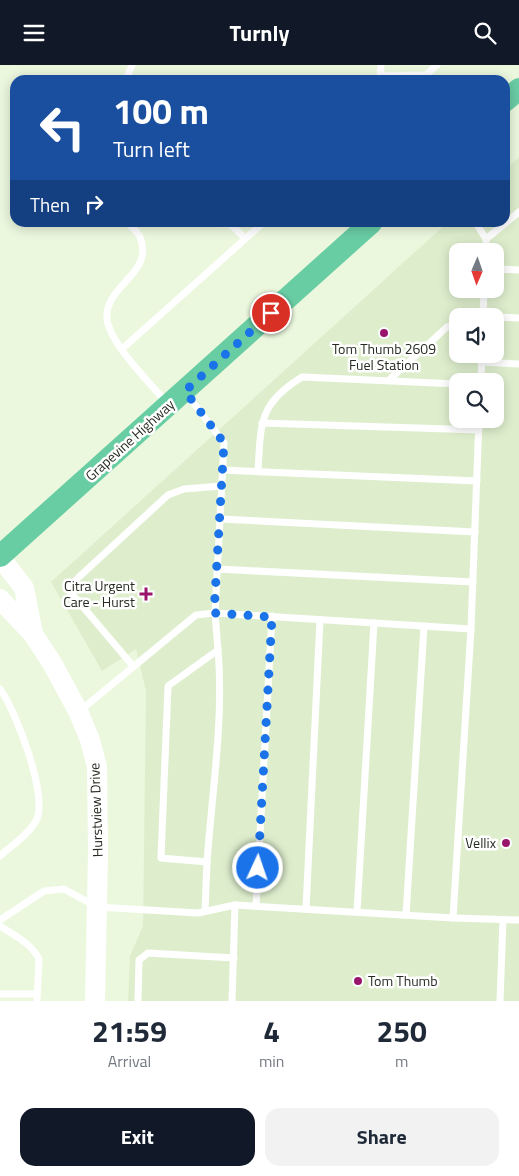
<!DOCTYPE html>
<style>
:root{--surface:#fff;--page:#f2f2f3;--text:#1f2937;--muted:#747a83;--accent:#111827}
body{margin:0;font-family:"Titillium Web",sans-serif;background:var(--page);color:var(--text);height:100vh;display:flex;flex-direction:column;font-size:19px;white-space:nowrap}
*{box-sizing:border-box;margin:0}
p{font-size:16px;color:var(--muted)}
.icon{flex:none;width:28px;height:28px;fill:none;stroke:currentColor;stroke-width:2;stroke-linecap:round;stroke-linejoin:round}
.map{position:relative;height:936px;overflow:hidden}
.details{display:flex;flex-direction:column;background:var(--surface);flex:1}
.details>*{flex:none}
.banner{position:absolute;left:10px;top:10px;width:500px;height:152px;border-radius:15px;box-shadow:0 2px 12px #0003;background:#1a4fa0;color:#fff;overflow:hidden}
.needle{width:32px;rotate:182deg}
.tools{position:absolute;left:449px;top:178px;display:grid;gap:10px}
.tools a{display:grid;place-items:center;width:55px;height:55px;border-radius:10px;background:var(--surface);box-shadow:0 2px 12px #0003;font-size:25px}
.pin{position:absolute;display:grid;place-items:center;width:42px;height:42px;color:#fff;margin:-21px;border:2px solid #fff;border-radius:50%;box-shadow:0 1px 5px #0007}
.me{position:absolute;width:55px;margin:-28px;rotate:3deg;stroke-linejoin:round;filter:drop-shadow(0 0 4px #0008)}
.turn{display:flex;align-items:center;gap:18px;height:105px;padding:0 20px;font-size:22px}
.turn .icon{width:65px;height:65px;stroke-width:2.5}
.turn b{display:block;font-size:35px;line-height:42px}
.then{display:flex;align-items:center;height:48px;padding:0 20px;background:#0003;gap:10px;font-size:19px}
.eta{display:flex;justify-content:space-evenly;align-items:center;height:85px;text-align:center}
.eta b{font-size:30px;font-weight:700;line-height:35px}
.cta{display:flex;gap:10px;margin-top:auto;padding:10px 20px}
.cta a{flex:1;height:58px;border-radius:15px;background:var(--accent);color:#fff;font-size:20px;font-weight:700;line-height:58px;text-align:center}
.cta a+a{background:var(--page);color:var(--text)}
header{display:flex;justify-content:space-between;align-items:center;height:65px;padding:0 20px;background:var(--accent);color:#fff;font-size:22px;font-weight:700}
.map>svg:first-child{display:block}
</style>
<header><svg class="icon" aria-label="menu" viewBox="0 0 24 24"><path d="M4 6h16M4 12h16M4 18h16"/></svg>Turnly<svg class="icon" aria-label="search" viewBox="0 0 24 24"><circle cx="10" cy="10" r="6"/><path d="M15 15l6 6"/></svg></header>
<div class="map">
<svg width="519" height="936" viewBox="0 0 519 936">
<rect width="100%" height="100%" fill="#ebf8de"/>
<path fill="#deeecd" fill-rule="evenodd" d="M 519,92 L 519,936 L 128,936 L 130,891 L 143,861 L 146,626 L 136,584 L 102,606 L 51,517 L 447,158 L 505,158 L 505,105 ZM 458,186 L 495,186 L 495,224 L 458,224 ZM 458,251 L 495,251 L 495,289 L 458,289 ZM 458,316 L 495,316 L 495,354 L 458,354 Z"/>
<g fill="none" stroke-linecap="round" stroke-linejoin="round">
<g stroke="#fff" stroke-width="7">
<path d="M 380,11 L 426,10 L 437,0"/>
<path d="M 126,15 L 132,0"/>
<path d="M 380,15 L 381,0"/>
<path d="M 128,158 C 132,162 138,167 140,172 C 155,209 104,220 107,254 C 110,279 150,318 167,338"/>
<path d="M 189,158 L 230,159 L 245,173"/>
<path d="M 476,158 L 486,174 L 486,186"/>
<path d="M 486,174 L 519,147"/>
<path d="M 495,204 L 519,205"/>
<path d="M 483,251 L 484,224"/>
<path d="M 495,252 L 519,253"/>
<path d="M 122,284 L 263,158"/>
<path d="M 481,297 L 519,299"/>
<path d="M 389,315 L 447,262 L 458,259"/>
<path d="M 481,316 L 482,289"/>
<path d="M 186,328 L 224,378 L 215,548 L 471,564 L 479,354"/>
<path d="M 262,358 L 479,365"/>
<path d="M 222,405 L 477,416"/>
<path d="M 258,406 C 261,359 258,339 302,312 L 458,319"/>
<path d="M 220,454 L 475,467"/>
<path d="M 217,504 L 473,517"/>
<path d="M 133,601 L 67,523 L 168,430 L 184,424 L 221,421"/>
<path d="M 0,624 C 16,646 49,732 36,756 C 28,770 11,781 0,791"/>
<path d="M 81,645 L 196,550 L 215,548 L 218,585 L 168,621 L 161,793 L 207,797 L 205,846"/>
<path d="M 207,797 C 212,727 224,654 218,585"/>
<path d="M 256,841 L 272,551"/>
<path d="M 306,844 L 320,555"/>
<path d="M 357,847 L 374,558"/>
<path d="M 406,850 L 424,561"/>
<path d="M 453,853 L 519,855"/>
<path d="M 0,855 L 44,826 L 64,824 L 97,842 L 198,848 L 235,840 L 453,853 L 471,564"/>
<path d="M 0,861 C 14,870 31,878 39,894 L 37,936"/>
<path d="M 0,929 L 37,929"/>
<path d="M 138,936 L 139,895 L 148,888 L 234,893"/>
<path d="M 232,936 L 235,840"/>
<path d="M 500,936 L 503,855"/>
</g>
<g stroke="#fff" stroke-width="20">
<path d="M 0,492 L 24,523 L 33,569"/>
<path d="M 0,534 L 33,569 L 52,598 L 78,646 L 90,675 L 97,702 L 98,787 L 95,936"/>
</g>
<g stroke="#69cda4" stroke-width="22">
<path d="M 505,36 L 519,24"/>
<path d="M 0,491 L 371,158"/>
</g>
</g>
<g fill="none" stroke-linecap="round" stroke-linejoin="round">
<path stroke="#1a73e8" stroke-width="9" stroke-dasharray="0 16.2" d="M 258,803 L 272,552 L 214,548 L 224,378 L 185,326 L 271,248"/>
</g>
<g fill="#99156b" stroke="#fff" stroke-width="2">
<circle cx="384" cy="268" r="5"/>
<path d="M143.5 521.5h5v5h5v5h-5v5h-5v-5h-5v-5h5z"/>
<circle cx="506" cy="778" r="5"/>
<circle cx="358" cy="916" r="5"/>
</g>
<g text-anchor="middle" stroke-width="5" stroke-linejoin="round" paint-order="stroke">
<g font-size="14" fill="#262b21" stroke="#fff" text-anchor="end">
<text x="384" y="289" text-anchor="middle">Tom Thumb 2609<tspan x="384" dy="16">Fuel Station</tspan></text>
<text x="135" y="526">Citra Urgent<tspan x="135" dy="16">Care - Hurst</tspan></text>
<text x="496" y="783">Vellix</text>
<text x="368" y="921" text-anchor="start">Tom Thumb</text>
</g>
<g font-size="14" fill="#262b21" stroke="#fff">
<text transform="translate(130 375) rotate(-42)" y="5">Grapevine Highway</text>
<text transform="translate(96 745) rotate(-92)" y="5">Hurstview Drive</text>
</g>
</g>
</svg>
<div class="tools">
<a><svg class="needle" viewBox="-14 -14 28 28"><path d="M0-13l5 13h-10z" fill="#e53935"/><path d="M0 13l5-13h-10z" fill="#747a83"/></svg></a>
<a><svg class="icon" aria-label="sound" viewBox="0 0 24 24"><path d="M4 9h4l5-4v14l-5-4H4zM17 9q2 3 0 6"/></svg></a>
<a><svg class="icon" aria-label="search" viewBox="0 0 24 24"><circle cx="10" cy="10" r="6"/><path d="M15 15l6 6"/></svg></a>
</div>
<div class="pin" style="left:271px;top:248px;background:#d93025"><svg class="icon" aria-label="arrive" viewBox="0 0 24 24"><path d="M6 21V4h12l-3 4 3 4H6"/></svg></div>
<svg class="me" style="left:258px;top:803px" viewBox="-20 -20 40 40"><circle r="17" fill="#1a73e8" stroke="#fff" stroke-width="3"/><path d="M0-11L8 9 0 5-8 9z" fill="#fff"/></svg>
<div class="banner">
<div class="turn"><svg class="icon" aria-label="left" viewBox="0 0 24 24"><path d="M17 20v-9H6M10 6l-5 5 5 5"/></svg><div><b>100 m</b>Turn left</div></div>
<div class="then">Then<svg class="icon" aria-label="right" viewBox="0 0 24 24"><path d="M7 20v-9h11M14 6l5 5-5 5"/></svg></div>
</div>
</div>
<section class="details">
<div class="eta">
<div><b>21:59</b><p>Arrival</p></div>
<div><b>4</b><p>min</p></div>
<div><b>250</b><p>m</p></div>
</div>
<div class="cta"><a>Exit</a><a>Share</a></div>
</section>
